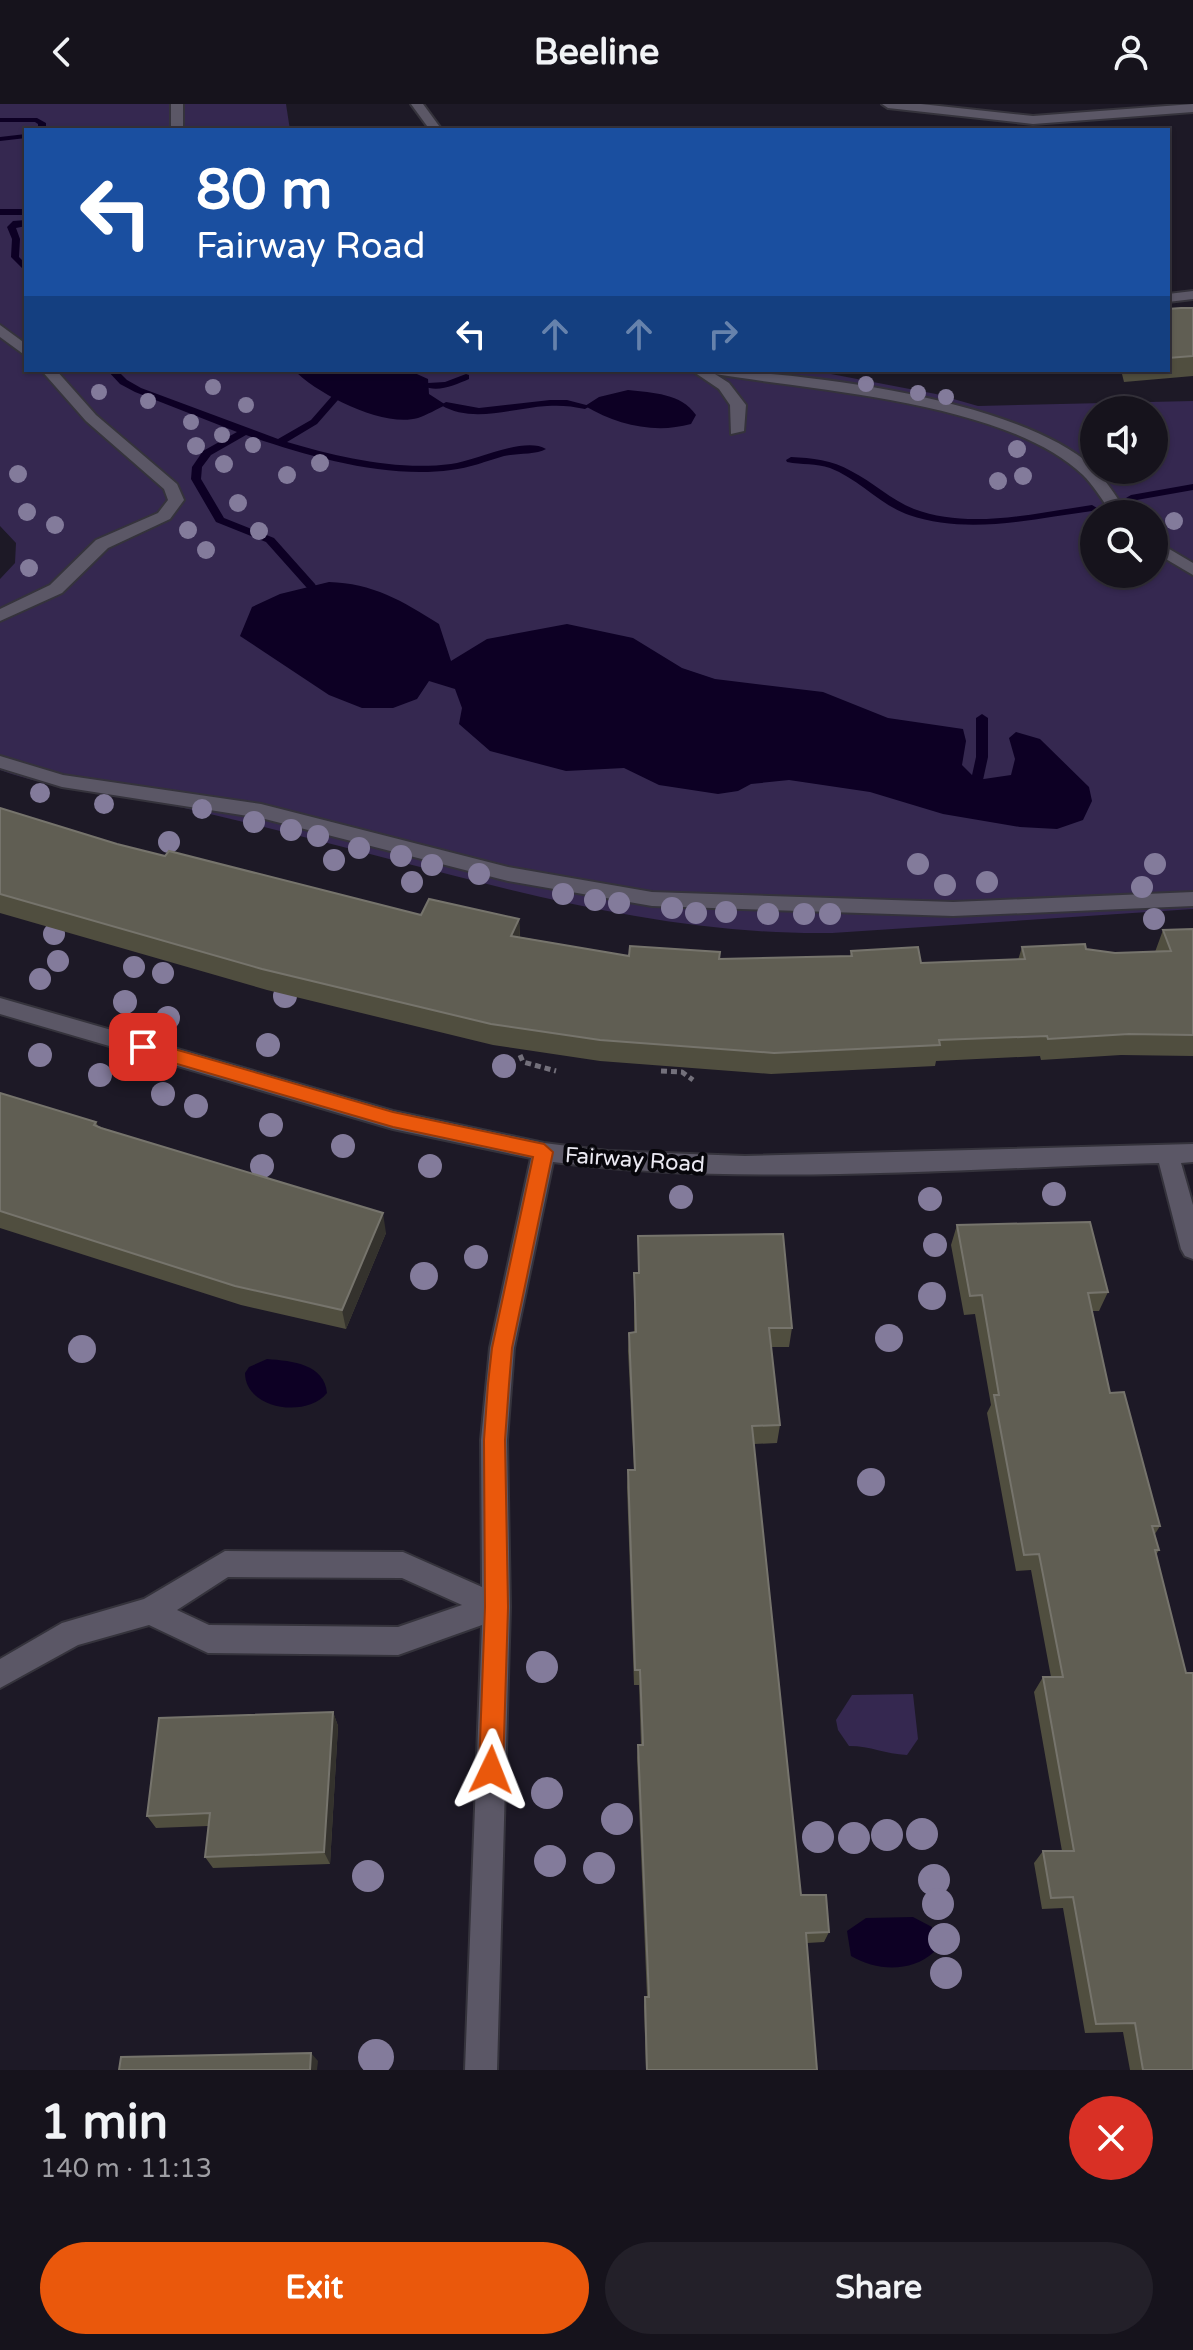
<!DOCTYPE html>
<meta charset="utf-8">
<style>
:root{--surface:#16131c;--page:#232029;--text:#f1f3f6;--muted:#9e9ea3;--line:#35323b;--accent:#ea580c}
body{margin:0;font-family:"Varela Round",sans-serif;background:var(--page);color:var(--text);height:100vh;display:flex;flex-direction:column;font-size:30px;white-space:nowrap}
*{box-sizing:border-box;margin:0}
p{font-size:26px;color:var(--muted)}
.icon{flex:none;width:44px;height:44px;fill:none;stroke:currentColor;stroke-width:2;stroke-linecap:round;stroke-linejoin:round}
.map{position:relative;height:1966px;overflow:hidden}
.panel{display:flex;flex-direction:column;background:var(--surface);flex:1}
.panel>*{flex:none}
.banner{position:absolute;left:24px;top:24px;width:1146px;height:244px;border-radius:0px;box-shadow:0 2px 6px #0004,0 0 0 2px var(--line);background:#1a4fa0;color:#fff;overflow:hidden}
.tools{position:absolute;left:1080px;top:292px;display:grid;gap:16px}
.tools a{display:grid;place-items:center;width:88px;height:88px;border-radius:50%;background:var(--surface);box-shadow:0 2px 6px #0004,0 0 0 2px var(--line);font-size:40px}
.pin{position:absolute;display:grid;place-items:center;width:68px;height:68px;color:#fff;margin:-34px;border-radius:16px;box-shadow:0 4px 12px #0006}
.me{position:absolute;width:88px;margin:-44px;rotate:2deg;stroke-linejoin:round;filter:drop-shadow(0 0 6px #0008)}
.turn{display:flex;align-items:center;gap:28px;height:168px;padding:0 40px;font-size:36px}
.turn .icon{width:104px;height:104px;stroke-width:2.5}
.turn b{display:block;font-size:56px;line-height:68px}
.lanes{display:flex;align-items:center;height:76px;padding:0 40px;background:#0003;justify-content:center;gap:40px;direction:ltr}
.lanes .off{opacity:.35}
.round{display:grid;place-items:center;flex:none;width:84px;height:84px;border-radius:42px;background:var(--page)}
.headline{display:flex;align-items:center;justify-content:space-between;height:136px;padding:0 40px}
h1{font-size:48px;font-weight:700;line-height:60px}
.primary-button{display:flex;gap:16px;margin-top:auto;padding:16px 40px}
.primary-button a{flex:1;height:92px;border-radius:48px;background:var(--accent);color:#fff;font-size:32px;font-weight:700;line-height:92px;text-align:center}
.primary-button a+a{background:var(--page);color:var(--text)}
header{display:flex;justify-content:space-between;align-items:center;height:104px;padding:0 40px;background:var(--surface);font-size:36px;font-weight:700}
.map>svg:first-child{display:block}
</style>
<header><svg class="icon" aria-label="back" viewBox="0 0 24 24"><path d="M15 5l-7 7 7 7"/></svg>Beeline<svg class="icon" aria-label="person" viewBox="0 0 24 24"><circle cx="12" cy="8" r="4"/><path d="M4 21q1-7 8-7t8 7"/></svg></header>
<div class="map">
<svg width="1193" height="1966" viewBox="0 0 1193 1966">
<rect width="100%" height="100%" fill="#1d1926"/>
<g fill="#352850" fill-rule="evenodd">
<path d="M 0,0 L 286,0 L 290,26 L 26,26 L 26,266 L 810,266 L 936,290 L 978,302 L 1193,297 L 1193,805 L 832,829 C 645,832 464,772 284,728 C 243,718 201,707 160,699 C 104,689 54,685 0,666 L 0,475 L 15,459 L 16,439 L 0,422 ZM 1094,306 L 1154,306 L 1154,366 L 1094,366 ZM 1094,410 L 1154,410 L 1154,470 L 1094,470 Z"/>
<path d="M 913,1590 L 918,1635 L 907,1651 C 885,1650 871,1642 849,1642 L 838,1626 L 836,1616 L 852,1591 Z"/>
</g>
<g fill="#0d0024">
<path d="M 294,266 L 408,266 L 428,275 L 429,290 L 446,301 C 437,305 427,311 418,314 C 383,324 317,290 294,266 Z"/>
<path d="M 628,286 C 653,289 681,289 696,311 L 691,320 C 655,330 617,321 585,302 L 599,293 Z"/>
<path d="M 329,478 C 372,479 403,497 439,520 L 451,557 L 487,535 L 567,520 L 633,534 L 682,564 L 715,575 L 823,588 L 888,614 L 963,625 L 966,637 L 962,661 L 977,676 L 1011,671 L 1015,655 L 1009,634 L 1016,628 L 1040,635 L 1089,683 L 1092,697 L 1083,716 L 1057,725 L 1020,723 L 943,710 L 870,688 L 789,676 L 751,680 L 738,687 L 718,690 L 659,681 L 624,664 L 566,667 L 490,647 L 459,620 L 462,604 L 455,585 L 429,577 L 417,595 L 393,604 L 362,604 L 329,591 L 240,532 L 252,503 L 280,490 Z"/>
<path d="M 267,1255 C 293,1257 324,1260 327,1289 C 306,1315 245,1305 245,1269 L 249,1263 Z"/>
<path d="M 913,1813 L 932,1823 L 934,1848 C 911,1869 876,1867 851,1852 L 847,1827 L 866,1814 Z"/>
</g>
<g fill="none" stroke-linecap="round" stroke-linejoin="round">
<g fill="#0d0024" fill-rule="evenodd">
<path d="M 0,14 L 37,14 L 46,19 L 46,26 L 38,26 L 38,20 L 35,18 L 0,18 Z"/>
<path d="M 26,30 L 26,34 L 0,37 L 0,33 Z"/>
<rect x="0" y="105" width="26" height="6"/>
<path d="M 26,116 L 26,122 L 16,124 L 20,135 L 19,153 L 26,160 L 26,168 L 11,153 L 12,135 L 7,123 L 13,117 Z"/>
<path d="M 107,266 L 117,266 L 127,276 L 141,284 L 278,335 L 311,316 L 332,292 L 338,292 L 338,296 L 317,320 L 287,338 C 338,353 397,367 451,360 C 476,357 524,332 546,345 C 536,351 517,349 504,352 C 487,357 469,364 451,366 C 385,375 307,352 246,331 L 211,351 L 202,363 L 201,375 L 224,414 L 274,434 L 315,480 L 316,482 L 311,485 L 307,484 L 266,438 L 216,418 L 191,375 L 192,363 L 203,347 L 237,328 L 135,288 L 120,280 Z"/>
<path d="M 466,270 L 469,271 L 469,275 C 455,281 438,289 423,282 L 428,279 L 445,278 Z"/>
<path d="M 550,296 L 567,296 L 590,302 L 585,305 C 572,302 560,301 547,302 C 513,304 472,320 441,301 L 446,298 L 479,304 Z"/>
<path d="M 791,353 C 812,354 832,356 851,367 C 873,378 891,396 914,405 C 970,426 1035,409 1092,401 L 1097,404 L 1092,407 C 1032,415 968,431 909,411 C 880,401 859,375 830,364 C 816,359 802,361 787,358 L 786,356 Z"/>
<path d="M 1193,380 L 1193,386 L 1131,397 L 1126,394 L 1131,391 Z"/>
<path d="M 982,610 L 988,614 L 988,653 L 983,676 L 977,680 L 971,676 L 976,653 L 976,614 Z"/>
</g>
<defs>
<g id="service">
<rect x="171" y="0" width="12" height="26"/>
<path d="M 0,221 L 26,240 L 26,252 L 0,233 Z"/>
<path d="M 41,266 L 56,266 L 96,311 L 177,380 L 184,396 L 170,415 L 108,444 L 62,489 L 0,517 L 0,505 L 50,481 L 96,436 L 158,409 L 168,396 L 164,385 L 86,317 Z"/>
<path d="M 691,266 C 792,266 1014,293 1092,362 C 1105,374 1117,394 1128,410 L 1112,410 C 1103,397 1094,382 1083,371 C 1006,298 818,287 715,270 L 729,279 L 746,301 L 744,327 L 731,330 L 730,301 L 719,285 Z"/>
<path d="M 1154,436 L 1193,459 L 1193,471 L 1154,448 Z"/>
<path d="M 0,652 L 63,671 L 261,700 L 508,763 L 652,788 L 953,798 L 1193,788 L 1193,802 L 953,812 L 652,802 L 508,777 L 261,714 L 62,683 L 0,664 Z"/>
</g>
<g id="minor">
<path d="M 411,0 L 423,0 L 442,26 L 430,26 Z"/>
<path d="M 882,0 L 921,0 L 1033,12 L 1193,0 L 1193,8 L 1033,20 L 888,4 Z"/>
<path d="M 1193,187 L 1193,195 L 1168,198 L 1168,190 Z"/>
<path d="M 0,894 L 393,1007 L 544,1039 L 608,1047 L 745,1052 L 1193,1040 L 1193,1058 L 1181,1059 L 1193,1101 L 1193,1155 L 1185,1152 L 1181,1145 L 1159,1059 C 961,1064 749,1083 553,1058 L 514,1244 L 507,1336 L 510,1503 L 497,1966 L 465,1966 L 482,1521 L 398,1551 L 208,1549 L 149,1521 L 78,1541 L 0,1584 L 0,1555 L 62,1519 L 144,1495 L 225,1447 L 403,1448 L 482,1483 L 481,1336 L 490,1244 L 531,1054 L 393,1025 L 0,910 ZM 228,1473 L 402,1474 L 462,1501 L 398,1523 L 209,1521 L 177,1506 Z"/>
</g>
</defs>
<use href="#service" stroke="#35333c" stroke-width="4"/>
<use href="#minor" stroke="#35333c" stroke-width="4"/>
<g stroke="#73707b" stroke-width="5" stroke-dasharray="6 4" stroke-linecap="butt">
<path d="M 520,951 L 523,958 L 556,967"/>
<path d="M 661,967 L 682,968 L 693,976"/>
</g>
<use href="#service" fill="#5b5766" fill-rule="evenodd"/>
<use href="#minor" fill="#5b5766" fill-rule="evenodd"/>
</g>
<g fill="#837b9b">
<circle cx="866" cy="280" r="8"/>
<circle cx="213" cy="283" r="8"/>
<circle cx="99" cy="288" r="8"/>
<circle cx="918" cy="289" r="8"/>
<circle cx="946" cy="293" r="8"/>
<circle cx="148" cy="297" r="8"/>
<circle cx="246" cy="301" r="8"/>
<circle cx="191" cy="318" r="8"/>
<circle cx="222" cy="331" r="8"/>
<circle cx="196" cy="342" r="9"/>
<circle cx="253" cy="341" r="8"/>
<circle cx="1017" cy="345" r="9"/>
<circle cx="320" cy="359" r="9"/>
<circle cx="224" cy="360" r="9"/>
<circle cx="18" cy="370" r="9"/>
<circle cx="287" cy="371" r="9"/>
<circle cx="1023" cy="372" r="9"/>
<circle cx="998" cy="377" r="9"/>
<circle cx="238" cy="399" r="9"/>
<circle cx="27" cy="408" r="9"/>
<circle cx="1174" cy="417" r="9"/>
<circle cx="55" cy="421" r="9"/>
<circle cx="188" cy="426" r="9"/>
<circle cx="259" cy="427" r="9"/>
<circle cx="206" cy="446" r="9"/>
<circle cx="29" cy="464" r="9"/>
<circle cx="40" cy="689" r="10"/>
<circle cx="104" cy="700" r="10"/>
<circle cx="202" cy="705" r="10"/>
<circle cx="254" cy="718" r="11"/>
<circle cx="291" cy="726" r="11"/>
<circle cx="318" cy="732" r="11"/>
<circle cx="169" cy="738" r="11"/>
<circle cx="359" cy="744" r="11"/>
<circle cx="401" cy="752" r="11"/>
<circle cx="334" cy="756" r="11"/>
<circle cx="918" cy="760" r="11"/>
<circle cx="1155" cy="760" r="11"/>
<circle cx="432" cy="761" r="11"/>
<circle cx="479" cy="770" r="11"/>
<circle cx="412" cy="778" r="11"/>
<circle cx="987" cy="778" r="11"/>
<circle cx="945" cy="781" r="11"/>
<circle cx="1142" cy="783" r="11"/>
<circle cx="563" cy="790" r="11"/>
<circle cx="595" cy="796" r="11"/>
<circle cx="619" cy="799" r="11"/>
<circle cx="672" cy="804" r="11"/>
<circle cx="726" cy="808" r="11"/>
<circle cx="696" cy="809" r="11"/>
<circle cx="768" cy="810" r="11"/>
<circle cx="804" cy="810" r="11"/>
<circle cx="830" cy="810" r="11"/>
<circle cx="1154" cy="815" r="11"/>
<circle cx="54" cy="830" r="11"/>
<circle cx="58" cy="857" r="11"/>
<circle cx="134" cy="863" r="11"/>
<circle cx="163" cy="869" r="11"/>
<circle cx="40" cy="875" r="11"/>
<circle cx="285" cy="892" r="12"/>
<circle cx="125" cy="898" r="12"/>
<circle cx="168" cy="914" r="12"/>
<circle cx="268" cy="941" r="12"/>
<circle cx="40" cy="951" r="12"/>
<circle cx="504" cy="962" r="12"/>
<circle cx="100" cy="971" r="12"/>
<circle cx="163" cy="990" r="12"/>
<circle cx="196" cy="1002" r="12"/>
<circle cx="271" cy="1021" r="12"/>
<circle cx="343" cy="1042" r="12"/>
<circle cx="262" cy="1062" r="12"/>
<circle cx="430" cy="1062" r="12"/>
<circle cx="1054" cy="1090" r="12"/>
<circle cx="681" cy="1093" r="12"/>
<circle cx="930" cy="1095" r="12"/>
<circle cx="935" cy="1141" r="12"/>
<circle cx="476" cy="1153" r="12"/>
<circle cx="424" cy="1172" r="14"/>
<circle cx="932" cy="1192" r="14"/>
<circle cx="889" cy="1234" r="14"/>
<circle cx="82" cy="1245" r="14"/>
<circle cx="871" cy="1378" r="14"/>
<circle cx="542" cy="1563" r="16"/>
<circle cx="547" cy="1689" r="16"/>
<circle cx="617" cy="1715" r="16"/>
<circle cx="922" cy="1730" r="16"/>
<circle cx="887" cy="1731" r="16"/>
<circle cx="818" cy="1733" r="16"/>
<circle cx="854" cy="1734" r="16"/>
<circle cx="550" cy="1757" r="16"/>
<circle cx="599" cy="1764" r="16"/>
<circle cx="368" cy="1772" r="16"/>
<circle cx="934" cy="1776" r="16"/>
<circle cx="938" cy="1800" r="16"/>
<circle cx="944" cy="1835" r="16"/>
<circle cx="946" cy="1869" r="16"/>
<circle cx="376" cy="1953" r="18"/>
</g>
<g fill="#504e3f">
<path d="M 1193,204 L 1193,272 L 1124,278 L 1122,270 L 1086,270 L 1084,266 L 1168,266 L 1168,205 Z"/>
<path d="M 0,704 L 117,740 L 165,752 L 421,811 L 519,815 L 520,833 L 629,852 L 719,855 L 850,852 L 851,847 L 921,859 L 1018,856 L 1022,843 L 1086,845 L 1115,849 L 1155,848 L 1163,826 L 1193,825 L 1193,952 L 1121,951 L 1041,956 L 1040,952 L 936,957 L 935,962 L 771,970 L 600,957 L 493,941 L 267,886 L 0,809 Z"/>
<path d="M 0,989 L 96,1018 L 98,1022 L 386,1129 L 346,1225 L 241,1201 L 0,1124 Z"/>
<path d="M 957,1121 L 1108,1188 L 1099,1207 L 1092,1207 L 1110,1289 L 1160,1422 L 1155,1430 L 1159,1446 L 1156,1451 L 1193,1966 L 1130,1966 L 1123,1928 L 1085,1929 L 1063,1804 L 1042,1805 L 1034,1759 L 1043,1747 L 1062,1747 L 1034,1588 L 1043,1573 L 1051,1573 L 1031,1466 L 1016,1467 L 987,1309 L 991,1301 L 975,1210 L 964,1211 L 951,1141 Z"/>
<path d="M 638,1132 L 792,1224 L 789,1243 L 771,1243 L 780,1321 L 777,1339 L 754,1340 L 801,1791 L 829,1828 L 824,1838 L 807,1839 L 817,1966 L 646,1966 L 644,1902 L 645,1893 L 647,1893 L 637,1654 L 638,1641 L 641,1641 L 639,1581 L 634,1581 L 627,1383 L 628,1366 L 634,1366 L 628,1247 L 629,1229 L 634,1228 L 634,1169 L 638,1169 Z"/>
<path d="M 333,1608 L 338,1622 L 330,1760 L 213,1764 L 205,1753 L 208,1722 L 156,1724 L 147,1712 Z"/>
</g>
<g fill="#34322d">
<path d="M 519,815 L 520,837 L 511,832 Z"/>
<path d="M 383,1109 L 386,1129 L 346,1225 L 342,1206 Z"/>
<path d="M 333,1608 L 338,1622 L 330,1760 L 324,1748 Z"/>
<path d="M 311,1949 L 318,1957 L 317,1966 L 310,1966 Z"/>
</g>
<g fill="#605e53" stroke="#76746c" stroke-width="2">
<path d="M 1181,204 L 1193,204 L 1193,252 L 1168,254 L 1168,205 Z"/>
<path d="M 0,704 L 117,740 L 165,752 L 169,747 L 421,811 L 429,795 L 519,815 L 511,832 L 629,852 L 630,842 L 720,848 L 719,855 L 852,852 L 851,847 L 918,843 L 921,859 L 1025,855 L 1022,843 L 1085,840 L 1086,845 L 1115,849 L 1171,847 L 1163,826 L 1193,825 L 1193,931 L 1129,930 L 1048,935 L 1047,932 L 939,936 L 940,941 L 774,949 L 600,936 L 491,920 L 262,865 L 0,790 Z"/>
<path d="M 0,989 L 96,1018 L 94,1021 L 101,1024 L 383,1109 L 342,1206 L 235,1182 L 0,1107 Z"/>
<path d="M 1090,1118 L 1108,1188 L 1088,1189 L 1110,1289 L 1124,1288 L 1160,1422 L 1152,1422 L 1159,1446 L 1155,1446 L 1186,1569 L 1193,1569 L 1193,1966 L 1143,1966 L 1135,1919 L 1096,1920 L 1073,1793 L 1051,1794 L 1043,1747 L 1074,1747 L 1043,1573 L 1063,1573 L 1039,1450 L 1024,1451 L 994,1291 L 999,1291 L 982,1191 L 970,1192 L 957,1121 Z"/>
<path d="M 783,1130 L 792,1224 L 769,1224 L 780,1321 L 752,1322 L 801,1791 L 826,1791 L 829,1828 L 806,1829 L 817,1966 L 647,1966 L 645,1893 L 649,1893 L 638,1641 L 643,1641 L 640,1566 L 635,1566 L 628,1366 L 635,1366 L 629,1229 L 636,1228 L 634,1169 L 639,1169 L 638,1132 Z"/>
<path d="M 333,1608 L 324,1748 L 205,1753 L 210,1709 L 147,1712 L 159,1614 Z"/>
<path d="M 311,1949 L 310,1966 L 119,1966 L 121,1953 Z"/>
</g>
<path fill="#ea580c" stroke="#983908" stroke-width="2" d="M 143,936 L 393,1008 L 544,1040 L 553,1048 L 512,1244 L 509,1280 L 505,1336 L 508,1503 L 503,1666 L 499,1675 L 491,1678 L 482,1675 L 479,1666 L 485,1503 L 484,1336 L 488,1280 L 492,1244 L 533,1053 L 393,1023 L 136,948 L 134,943 Z"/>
<g text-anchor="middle" stroke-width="8" stroke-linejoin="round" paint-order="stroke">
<g font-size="22" fill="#ebe9f2" stroke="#07060b">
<text transform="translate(635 1055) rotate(4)" y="8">Fairway Road</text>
</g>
</g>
</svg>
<div class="tools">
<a><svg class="icon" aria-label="sound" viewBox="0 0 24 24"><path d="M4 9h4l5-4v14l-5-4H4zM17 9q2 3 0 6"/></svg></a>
<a><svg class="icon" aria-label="search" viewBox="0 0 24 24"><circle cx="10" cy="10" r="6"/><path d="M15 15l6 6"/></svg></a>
</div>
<div class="pin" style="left:143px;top:943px;background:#d93025"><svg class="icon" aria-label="arrive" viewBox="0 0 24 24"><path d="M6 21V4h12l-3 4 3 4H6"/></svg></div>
<svg class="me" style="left:491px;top:1666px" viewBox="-20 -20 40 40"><path d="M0-17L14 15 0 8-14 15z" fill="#ea580c" stroke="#fff" stroke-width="4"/></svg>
<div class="banner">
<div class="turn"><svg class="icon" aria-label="left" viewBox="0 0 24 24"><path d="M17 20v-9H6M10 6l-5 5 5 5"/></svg><div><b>80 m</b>Fairway Road</div></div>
<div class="lanes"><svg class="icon" aria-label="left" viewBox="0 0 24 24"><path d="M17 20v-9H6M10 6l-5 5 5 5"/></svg><svg class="icon off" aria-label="ahead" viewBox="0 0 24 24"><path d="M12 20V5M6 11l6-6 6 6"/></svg><svg class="icon off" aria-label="ahead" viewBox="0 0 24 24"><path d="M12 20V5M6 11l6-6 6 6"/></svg><svg class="icon off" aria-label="right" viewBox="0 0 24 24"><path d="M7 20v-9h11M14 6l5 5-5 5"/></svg></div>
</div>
</div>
<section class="panel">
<div class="headline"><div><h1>1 min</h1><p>140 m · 11:13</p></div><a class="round" style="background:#d93025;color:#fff"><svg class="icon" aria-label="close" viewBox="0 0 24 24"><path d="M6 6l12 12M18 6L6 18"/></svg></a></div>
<div class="primary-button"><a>Exit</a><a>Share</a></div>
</section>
